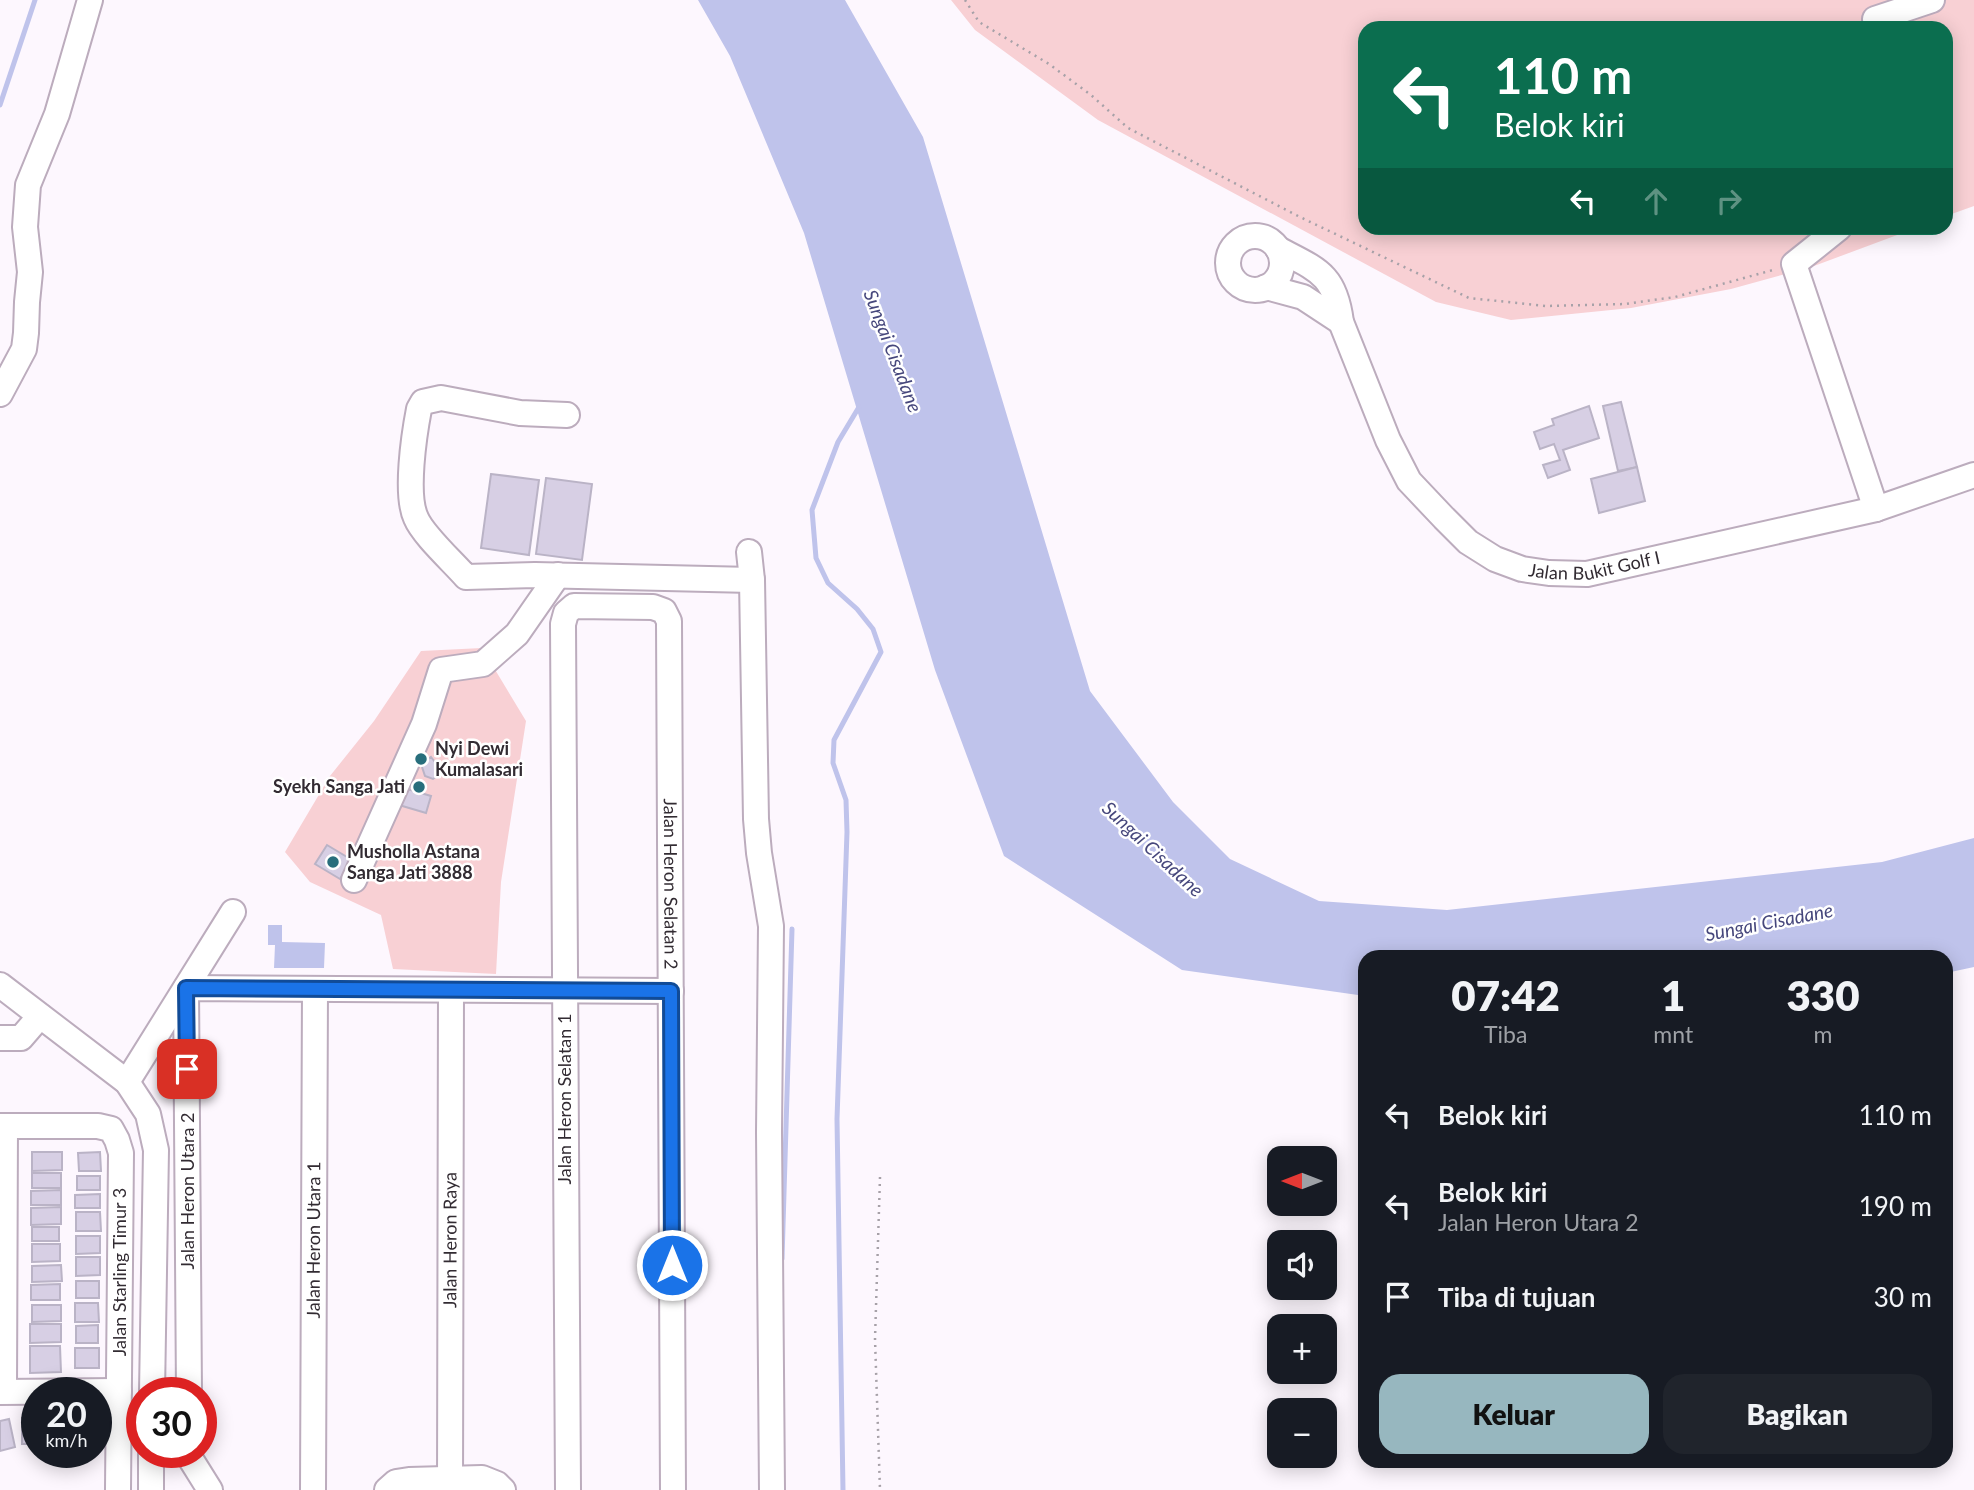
<!DOCTYPE html>
<html lang="id">
<meta charset="utf-8">
<style>
:root{--surface:#171b24;--page:#20242c;--text:#f1f3f6;--muted:#9ea1a6;--accent:#97b7bf}
body{margin:0;font-family:Lato,sans-serif;background:var(--page);color:var(--text);height:100vh;display:flex;flex-direction:column;font-size:26px;white-space:nowrap}
*{box-sizing:border-box;margin:0}
p{font-size:23px;color:var(--muted)}
.icon{flex:none;width:38px;height:38px;fill:none;stroke:currentColor;stroke-width:2;stroke-linecap:round;stroke-linejoin:round}
.map{position:relative;flex:1;overflow:hidden}
.sheet{position:absolute;left:1358px;top:950px;width:595px;height:518px;display:flex;flex-direction:column;background:var(--surface);border-radius:21px;box-shadow:0 4px 18px #0003}
.sheet>*{flex:none}
.hud{position:absolute;left:1358px;top:21px;width:595px;height:214px;border-radius:21px;box-shadow:0 4px 18px #0003;background:#0b6e4f;color:#fff;overflow:hidden}
.needle{width:46px;rotate:270deg}
.fabs{position:absolute;left:1267px;top:1146px;display:grid;gap:14px}
.fabs a{display:grid;place-items:center;width:70px;height:70px;border-radius:14px;background:var(--surface);box-shadow:0 4px 18px #0003;font-size:35px}
.speed{position:absolute;left:21px;top:1377px;display:flex;gap:14px;font-size:35px;font-weight:700;text-align:center}
.speed>*{display:grid;place-content:center;width:91px;height:91px;border-radius:50%;background:var(--surface);box-shadow:0 4px 18px #0003;line-height:1}
.speed small{font-size:18px;font-weight:400}
.speed .limit{border:10px solid #d22;background:#fff;color:#111}
.pin{position:absolute;display:grid;place-items:center;width:60px;height:60px;color:#fff;margin:-30px;border-radius:14px;box-shadow:0 4px 10px #0006}
.me{position:absolute;width:77px;margin:-38px;rotate:0deg;stroke-linejoin:round;filter:drop-shadow(0 0 5px #0008)}
.turn{display:flex;align-items:center;gap:24px;height:147px;padding:0 21px;font-size:32px}
.turn .icon{width:91px;height:91px;stroke-width:2.5}
.turn b{display:block;font-size:49px;line-height:60px}
.lanes{display:flex;align-items:center;height:66px;padding:0 21px;background:#0003;justify-content:center;gap:35px;direction:ltr}
.lanes .off{opacity:.35}
.eta{display:flex;justify-content:space-evenly;align-items:center;height:119px;text-align:center}
.eta b{font-size:42px;font-weight:800;line-height:49px}
.button{display:flex;gap:14px;margin-top:auto;padding:14px 21px}
.button a{flex:1;height:80px;border-radius:21px;background:var(--accent);color:#111;font-size:28px;font-weight:800;line-height:80px;text-align:center}
.button a+a{background:var(--page);color:var(--text)}
ul{padding:0;list-style:none}
li{display:flex;align-items:center;gap:21px;height:91px;padding:0 21px}
li div{flex:1}
li b{display:block;font-size:26px}
li em{font-style:normal}
.map>svg:first-child{display:block}
</style>
<div class="map">
<svg width="1974" height="1490" viewBox="0 0 1974 1490">
<rect width="100%" height="100%" fill="#fdf7fe"/>
<g fill="#f8d0d4">
<path d="M 951,0 L 1974,0 L 1974,206 L 1946,216 L 1946,28 L 1365,28 L 1365,228 L 1916,228 L 1814,266 L 1731,289 L 1631,308 L 1511,320 L 1436,302 L 1098,120 L 975,30 Z"/>
<path d="M 482,648 L 526,721 L 501,882 L 496,974 L 393,969 L 381,915 L 310,882 L 285,852 L 330,776 L 374,721 L 421,651 Z"/>
</g>
<g fill="#bfc3eb">
<path d="M 698,0 L 845,0 L 923,137 L 1090,691 L 1173,802 L 1230,859 L 1319,901 L 1447,910 L 1882,862 L 1974,838 L 1974,967 L 1946,973 L 1946,957 L 1365,957 L 1365,996 L 1182,970 L 1004,856 L 935,670 L 804,233 L 730,56 Z"/>
<path d="M 268,925 L 282,925 L 282,942 L 325,943 L 324,968 L 274,968 L 275,945 L 268,945 Z"/>
</g>
<g fill="none" stroke-linecap="round" stroke-linejoin="round">
<g stroke="#bfc3eb" stroke-width="5">
<path d="M 0,105 L 35,0"/>
<path d="M 782,1259 L 792,929"/>
<path d="M 843,1490 L 837,1119 L 847,832 L 846,800 L 833,763 L 834,740 L 881,652 L 873,629 L 857,609 L 828,583 L 816,558 L 812,510 L 838,442 L 859,407"/>
</g>
</g>
<g fill="#d7cfe4" stroke="#bab3c6" stroke-width="2">
<path d="M 1621,402 L 1637,467 L 1618,471 L 1603,406 Z"/>
<path d="M 1589,406 L 1599,438 L 1563,450 L 1570,470 L 1548,478 L 1543,465 L 1560,460 L 1554,444 L 1540,449 L 1534,432 L 1554,425 L 1552,419 Z"/>
<path d="M 1637,467 L 1645,501 L 1599,513 L 1591,479 Z"/>
<path d="M 491,474 L 539,480 L 529,555 L 481,548 Z"/>
<path d="M 546,478 L 592,484 L 582,560 L 536,554 Z"/>
<path d="M 431,757 L 443,772 L 433,779 L 425,776 L 422,767 L 423,763 Z"/>
<path d="M 404,788 L 431,796 L 426,813 L 399,805 Z"/>
<path d="M 327,845 L 352,860 L 340,879 L 315,864 Z"/>
<path d="M 32,1152 L 62,1152 L 62,1170 L 32,1171 Z"/>
<path d="M 100,1152 L 101,1171 L 79,1171 L 78,1153 Z"/>
<rect x="32" y="1173" width="29" height="15"/>
<rect x="77" y="1176" width="23" height="14"/>
<path d="M 61,1190 L 61,1205 L 31,1205 L 31,1191 Z"/>
<path d="M 100,1194 L 100,1208 L 75,1208 L 75,1195 Z"/>
<path d="M 61,1207 L 61,1224 L 31,1225 L 31,1208 Z"/>
<path d="M 76,1212 L 100,1212 L 101,1231 L 76,1231 Z"/>
<rect x="32" y="1227" width="27" height="14"/>
<path d="M 76,1236 L 100,1236 L 100,1253 L 76,1254 Z"/>
<path d="M 32,1244 L 60,1244 L 60,1261 L 32,1262 Z"/>
<path d="M 76,1257 L 100,1257 L 100,1275 L 76,1276 Z"/>
<path d="M 61,1265 L 62,1281 L 32,1282 L 32,1266 Z"/>
<rect x="76" y="1281" width="23" height="17"/>
<path d="M 60,1284 L 60,1300 L 31,1300 L 31,1285 Z"/>
<path d="M 75,1303 L 98,1303 L 99,1322 L 75,1322 Z"/>
<path d="M 32,1305 L 61,1305 L 61,1321 L 32,1322 Z"/>
<path d="M 30,1324 L 61,1324 L 61,1342 L 30,1343 Z"/>
<path d="M 98,1325 L 98,1343 L 76,1343 L 76,1326 Z"/>
<path d="M 30,1346 L 60,1346 L 61,1372 L 30,1373 Z"/>
<rect x="75" y="1348" width="24" height="20"/>
<rect x="22" y="1418" width="15" height="26"/>
<path d="M 9,1419 L 15,1447 L 0,1451 L 0,1421 Z"/>
</g>
<g fill="none" stroke-linecap="round" stroke-linejoin="round">
<defs>
<g id="minor">
<path d="M 1875,19 L 1932,0"/>
<path d="M 1839,228 L 1794,264 L 1876,509"/>
<circle cx="1255" cy="263" r="27"/>
<path id="s1" d="M 1278,249 C 1318,270 1335,274 1341,322 L 1388,440 L 1409,481 L 1444,518 L 1468,542 L 1495,559 L 1522,569 L 1549,573 L 1587,574 L 1876,509 L 1974,475"/>
<path d="M 1266,287 L 1303,297 L 1341,322"/>
<path d="M 0,394 L 24,349 L 26,333 L 27,302 L 30,272 L 25,227 L 28,185 L 57,114 L 90,0"/>
<path d="M 567,415 L 520,413 L 441,398 L 423,402 L 419,409 C 414,435 405,495 416,518 C 423,535 452,561 466,577 L 535,575 L 752,580"/>
<path d="M 749,552 L 752,580 L 756,819 L 759,853 L 771,926 L 769,1132 L 772,1490"/>
<path d="M 354,880 L 424,724 L 441,670 L 483,664 L 517,634 L 558,575"/>
<path d="M 0,985 L 127,1082 L 148,1114 L 156,1150 L 152,1393"/>
<path d="M 0,1038 L 21,1038 L 40,1016"/>
<path d="M 127,1082 L 233,912"/>
<path d="M 0,1126 L 98,1126 L 111,1129 L 117,1140 L 121,1153 L 118,1490"/>
<path d="M 4,1391 L 5,1126"/>
<path d="M 0,1392 L 119,1391"/>
<path d="M 189,1393 L 186,988 L 671,991"/>
<path d="M 190,1452 L 190,1458 L 210,1490"/>
<path d="M 151,1490 L 151,1452"/>
<path id="s2" d="M 313,1490 L 315,989"/>
<path d="M 387,1490 L 396,1482 L 409,1480 L 482,1478 L 497,1484 L 503,1490"/>
<path id="s3" d="M 450,1490 L 451,990"/>
<path id="s4" d="M 568,1490 L 563,624 L 566,613 L 574,606 L 653,607 L 664,611 L 669,621 L 673,1490"/>
</g>
</defs>
<use href="#minor" stroke="#bcacbd" stroke-width="28"/>
<g stroke="#a7a1a8" stroke-width="2.5" stroke-dasharray="2 5" stroke-linecap="butt">
<path d="M 965,0 L 979,22 L 1049,64 L 1091,95 L 1128,128 L 1300,217 L 1469,298 L 1546,306 L 1625,304 L 1675,297 L 1773,270"/>
<path d="M 880,1177 L 875,1339 L 880,1490"/>
</g>
<use href="#minor" stroke="#fff" stroke-width="24"/>
</g>
<g fill="none" stroke-linecap="round" stroke-linejoin="round">
<defs>
<path id="route" d="M 187,1069 L 186,988 L 671,991 L 672,1265"/>
</defs>
<use href="#route" stroke="#114b97" stroke-width="18"/>
<use href="#route" stroke="#1a73e8" stroke-width="12"/>
</g>
<g fill="#286e7c" stroke="#fff" stroke-width="2.5">
<circle cx="421" cy="759" r="7"/>
<circle cx="419" cy="787" r="7"/>
<circle cx="333" cy="862" r="7"/>
</g>
<g text-anchor="middle" stroke-width="5" stroke-linejoin="round" paint-order="stroke">
<g font-size="18" fill="#322b32" stroke="#fff">
<text dy="6" stroke="none"><textPath href="#s1" startOffset="495">Jalan Bukit Golf I</textPath></text>
<text dy="6" stroke="none"><textPath href="#s4" startOffset="1253">Jalan Heron Selatan 2</textPath></text>
<text transform="translate(565 1099) rotate(-90)" y="6">Jalan Heron Selatan 1</text>
<text transform="translate(188 1191) rotate(-90)" y="6">Jalan Heron Utara 2</text>
<text dy="6" stroke="none"><textPath href="#s2" startOffset="250">Jalan Heron Utara 1</textPath></text>
<text dy="6" stroke="none"><textPath href="#s3" startOffset="250">Jalan Heron Raya</textPath></text>
<text transform="translate(120 1272) rotate(-90)" y="6">Jalan Starling Timur 3</text>
</g>
<g font-size="18" font-weight="bold" fill="#322b32" stroke="#fff" text-anchor="start">
<text x="435" y="755">Nyi Dewi<tspan x="435" dy="21">Kumalasari</tspan></text>
<text x="405" y="793" text-anchor="end">Syekh Sanga Jati</text>
<text x="347" y="858">Musholla Astana<tspan x="347" dy="21">Sanga Jati 3888</tspan></text>
</g>
<g font-size="19" font-style="italic" fill="#46477c" stroke="#fff">
<text transform="translate(893 351) rotate(69)" y="7">Sungai Cisadane</text>
<text transform="translate(1153 849) rotate(43)" y="7">Sungai Cisadane</text>
<text transform="translate(1769 922) rotate(-11)" y="7">Sungai Cisadane</text>
</g>
</g>
</svg>
<div class="fabs">
<a><svg class="needle" viewBox="-14 -14 28 28"><path d="M0-13l5 13h-10z" fill="#e53935"/><path d="M0 13l5-13h-10z" fill="#9ea1a6"/></svg></a>
<a><svg class="icon" aria-label="sound" viewBox="0 0 24 24"><path d="M4 9h4l5-4v14l-5-4H4zM17 9q2 3 0 6"/></svg></a>
<a>+</a>
<a>−</a>
</div>
<div class="speed"><div>20<small>km/h</small></div><div class="limit">30</div></div>
<div class="pin" style="left:187px;top:1069px;background:#d93025"><svg class="icon" aria-label="arrive" viewBox="0 0 24 24"><path d="M6 21V4h12l-3 4 3 4H6"/></svg></div>
<svg class="me" style="left:672px;top:1265px" viewBox="-20 -20 40 40"><circle r="17" fill="#1a73e8" stroke="#fff" stroke-width="3"/><path d="M0-11L8 9 0 5-8 9z" fill="#fff"/></svg>
<div class="hud">
<div class="turn"><svg class="icon" aria-label="left" viewBox="0 0 24 24"><path d="M17 20v-9H6M10 6l-5 5 5 5"/></svg><div><b>110 m</b>Belok kiri</div></div>
<div class="lanes"><svg class="icon" aria-label="left" viewBox="0 0 24 24"><path d="M17 20v-9H6M10 6l-5 5 5 5"/></svg><svg class="icon off" aria-label="ahead" viewBox="0 0 24 24"><path d="M12 20V5M6 11l6-6 6 6"/></svg><svg class="icon off" aria-label="right" viewBox="0 0 24 24"><path d="M7 20v-9h11M14 6l5 5-5 5"/></svg></div>
</div>
<section class="sheet">
<div class="eta">
<div><b>07:42</b><p>Tiba</p></div>
<div><b>1</b><p>mnt</p></div>
<div><b>330</b><p>m</p></div>
</div>
<ul>
<li><svg class="icon" aria-label="left" viewBox="0 0 24 24"><path d="M17 20v-9H6M10 6l-5 5 5 5"/></svg><div><b>Belok kiri</b></div><em>110 m</em></li>
<li><svg class="icon" aria-label="left" viewBox="0 0 24 24"><path d="M17 20v-9H6M10 6l-5 5 5 5"/></svg><div><b>Belok kiri</b><p>Jalan Heron Utara 2</p></div><em>190 m</em></li>
<li><svg class="icon" aria-label="arrive" viewBox="0 0 24 24"><path d="M6 21V4h12l-3 4 3 4H6"/></svg><div><b>Tiba di tujuan</b></div><em>30 m</em></li>
</ul>
<div class="button"><a>Keluar</a><a>Bagikan</a></div>
</section>
</div>
